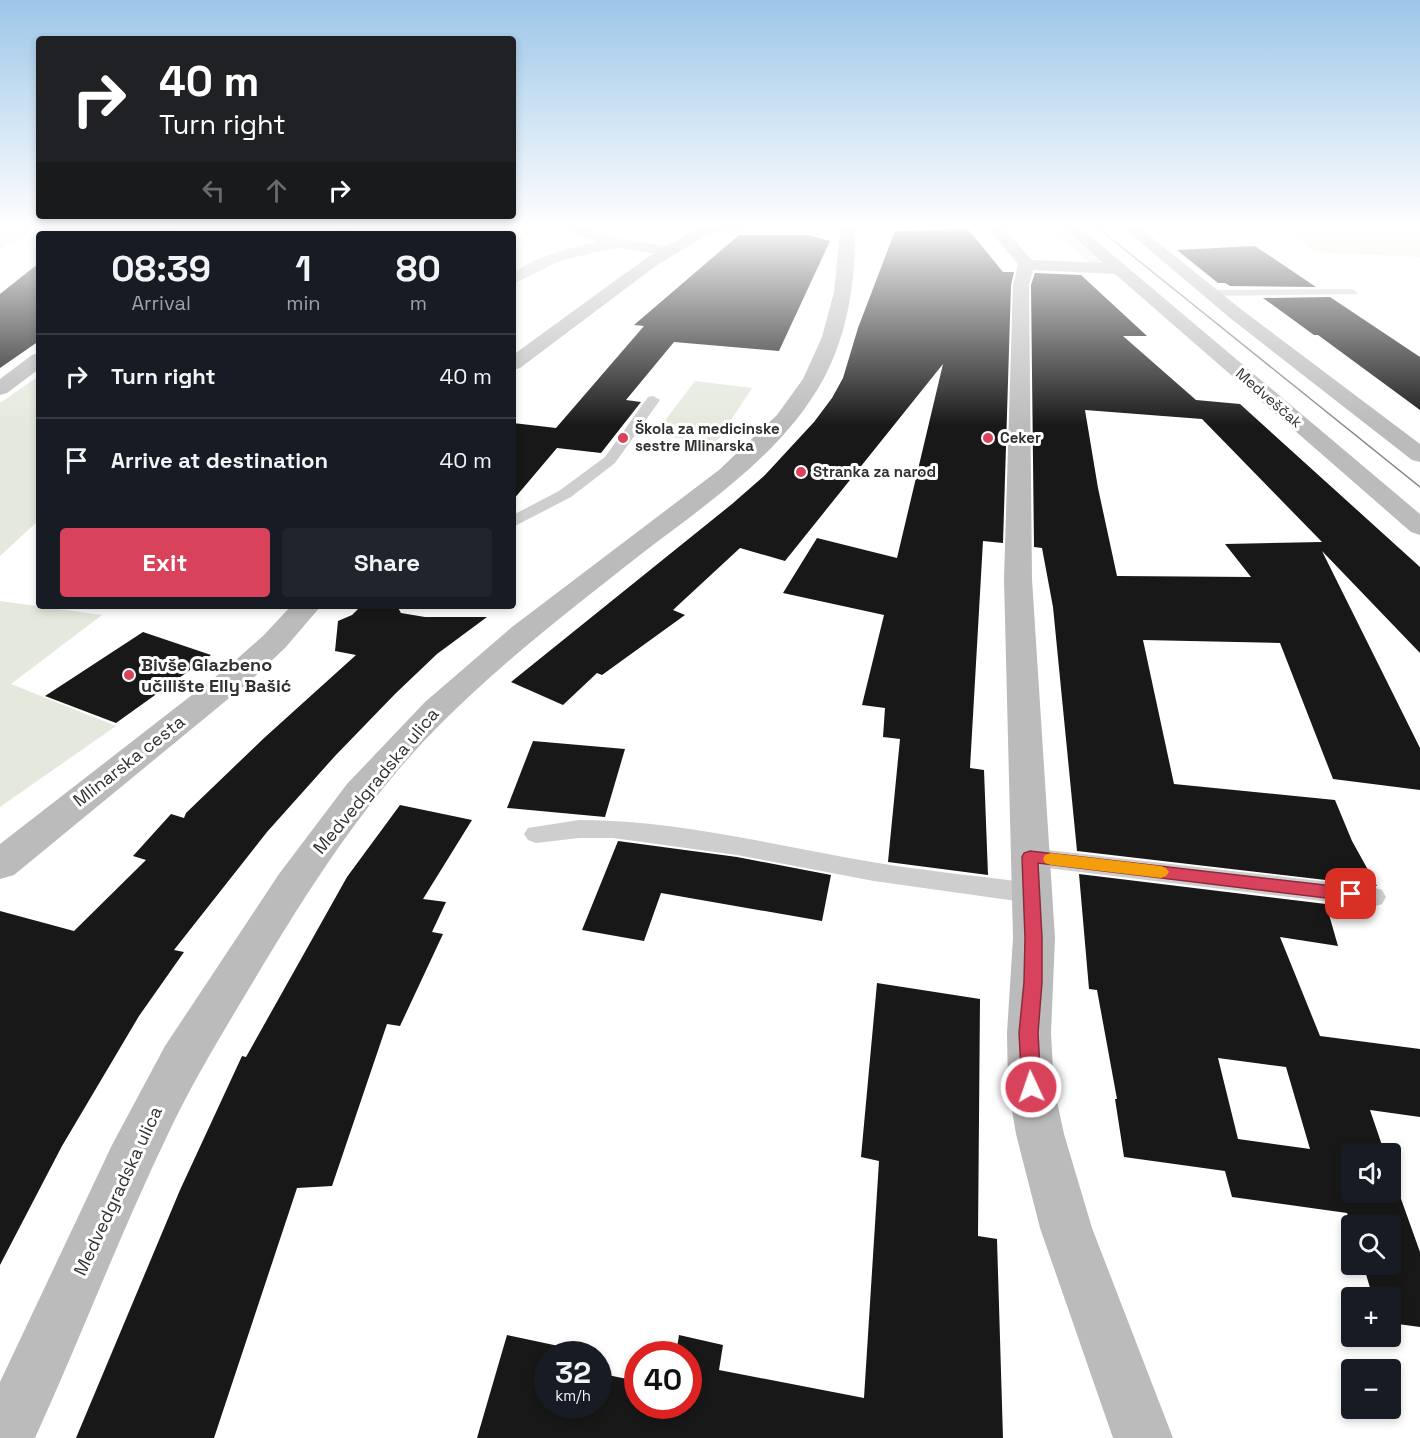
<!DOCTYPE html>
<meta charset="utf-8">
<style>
:root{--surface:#171b24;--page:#20242c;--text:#f1f3f6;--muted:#9ea1a6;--line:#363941;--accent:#d8435b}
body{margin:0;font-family:"Space Grotesk",sans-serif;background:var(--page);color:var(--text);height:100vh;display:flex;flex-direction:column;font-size:22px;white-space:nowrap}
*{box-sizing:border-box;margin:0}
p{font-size:20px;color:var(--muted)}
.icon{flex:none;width:33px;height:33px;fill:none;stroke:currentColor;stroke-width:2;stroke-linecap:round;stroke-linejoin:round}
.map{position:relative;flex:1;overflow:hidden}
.details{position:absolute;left:36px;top:231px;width:480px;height:378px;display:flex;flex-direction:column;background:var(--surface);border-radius:6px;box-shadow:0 3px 9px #0003}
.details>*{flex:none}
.banner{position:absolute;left:36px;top:36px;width:480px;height:183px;border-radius:6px;box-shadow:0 3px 9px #0003;background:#202124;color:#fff;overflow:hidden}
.fabs{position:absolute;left:1341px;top:1143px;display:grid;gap:12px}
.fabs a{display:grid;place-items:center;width:60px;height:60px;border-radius:6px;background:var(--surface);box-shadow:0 3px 9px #0003;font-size:30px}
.speed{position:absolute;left:534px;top:1341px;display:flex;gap:12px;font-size:30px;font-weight:700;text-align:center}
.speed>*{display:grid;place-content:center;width:78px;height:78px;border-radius:50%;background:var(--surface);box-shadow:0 3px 9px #0003;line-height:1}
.speed small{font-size:15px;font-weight:400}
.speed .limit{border:9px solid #d22;background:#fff;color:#111}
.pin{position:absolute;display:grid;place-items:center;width:51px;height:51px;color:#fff;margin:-26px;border-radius:12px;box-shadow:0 3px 9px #0006}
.me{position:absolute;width:66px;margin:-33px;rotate:357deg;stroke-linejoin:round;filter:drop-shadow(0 0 4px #0008)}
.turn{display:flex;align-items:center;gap:21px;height:126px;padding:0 24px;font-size:27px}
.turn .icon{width:78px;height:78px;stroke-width:2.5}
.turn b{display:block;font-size:42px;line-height:51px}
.lanes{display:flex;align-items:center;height:57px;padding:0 24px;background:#0003;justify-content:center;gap:30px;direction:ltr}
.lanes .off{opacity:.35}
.eta{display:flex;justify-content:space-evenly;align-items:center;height:102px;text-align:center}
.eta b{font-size:36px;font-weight:600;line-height:42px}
.cta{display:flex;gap:12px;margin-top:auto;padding:12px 24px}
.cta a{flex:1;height:69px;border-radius:6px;background:var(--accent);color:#fff;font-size:24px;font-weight:600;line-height:69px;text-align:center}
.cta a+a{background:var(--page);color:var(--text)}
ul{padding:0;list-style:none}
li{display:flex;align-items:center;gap:18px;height:84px;padding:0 24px;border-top:2px solid var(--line)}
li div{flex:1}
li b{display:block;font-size:22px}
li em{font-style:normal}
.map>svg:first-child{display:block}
</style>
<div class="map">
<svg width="1420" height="1438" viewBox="0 0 1420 1438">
<rect width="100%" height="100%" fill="#fff"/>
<g fill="#e5e9dd">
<path d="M 0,224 L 47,224 L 0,249 Z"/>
<path d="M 1282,224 L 1400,224 L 1413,226 L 1420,233 L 1420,257 L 1314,252 Z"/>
<path d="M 1053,229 L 1064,229 L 1102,263 L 1093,266 Z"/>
<path d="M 39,376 L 39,520 L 0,556 L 0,403 Z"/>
<path d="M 695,381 L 752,388 L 716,443 L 654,435 Z"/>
<path d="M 0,601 L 102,615 L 11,684 L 116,726 L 0,807 Z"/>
</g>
<g fill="#181818" fill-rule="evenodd">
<path d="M 968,229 L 1003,272 L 1014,272 L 1011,285 L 1003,543 L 983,541 L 970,768 L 984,770 L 988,875 L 888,862 L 900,739 L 883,737 L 885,708 L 862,705 L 884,615 L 783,593 L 817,538 L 897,558 L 943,364 L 785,561 L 740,548 L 673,610 L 685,615 L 602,675 L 597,673 L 563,705 L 511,682 L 732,504 L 765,475 L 814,422 L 832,398 L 843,378 L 858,328 L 895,231 Z"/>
<path d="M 739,235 L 808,235 L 830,241 L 779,351 L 674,342 L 626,400 L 641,402 L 601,453 L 557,448 L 513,500 L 513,423 L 556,428 L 644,326 L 634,325 Z"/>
<path d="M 1255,246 L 1316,287 L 1230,286 L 1225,283 L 1218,283 L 1177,250 Z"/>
<path d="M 39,263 L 39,341 L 0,368 L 0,294 Z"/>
<path d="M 1035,273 L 1081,275 L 1147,336 L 1123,336 L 1196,400 L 1240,404 L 1420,567 L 1420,653 L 1322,551 L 1420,748 L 1420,790 L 1333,779 L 1280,643 L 1143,640 L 1174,784 L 1335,800 L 1352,841 L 1377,886 L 1077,851 L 1053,607 L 1042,548 L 1034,547 L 1031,285 ZM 1085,410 L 1202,419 L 1322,542 L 1225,544 L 1251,577 L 1117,576 L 1098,488 Z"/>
<path d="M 1330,297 L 1420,357 L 1420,410 L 1318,335 L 1314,335 L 1263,298 Z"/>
<path d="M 361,606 L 385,608 L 397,606 L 401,613 L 425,617 L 487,617 L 437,654 L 395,694 L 335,756 L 267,832 L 174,950 L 184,952 L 139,1016 L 62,1146 L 0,1265 L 0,911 L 74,931 L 146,860 L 133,856 L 171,814 L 184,818 L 186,813 L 263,739 L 356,655 L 335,651 L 338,621 L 352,615 Z"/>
<path d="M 143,632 L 211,655 L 116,723 L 45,696 Z"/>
<path d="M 533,741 L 625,749 L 605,817 L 507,808 Z"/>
<path d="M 400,805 L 472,820 L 423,899 L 446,902 L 432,932 L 443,934 L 400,1026 L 387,1024 L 332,1186 L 297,1188 L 214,1438 L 76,1438 L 180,1190 L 242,1056 L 246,1057 L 347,877 Z"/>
<path d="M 618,841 L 737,857 L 831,875 L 822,921 L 661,893 L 644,941 L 582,930 Z"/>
<path d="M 1079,874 L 1326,904 L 1338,946 L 1280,937 L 1320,1036 L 1420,1049 L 1420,1117 L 1370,1110 L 1385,1154 L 1352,1154 L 1352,1192 L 1390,1192 L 1390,1168 L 1420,1252 L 1420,1327 L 1390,1323 L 1390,1298 L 1373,1298 L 1363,1264 L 1390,1264 L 1390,1226 L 1352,1226 L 1352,1229 L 1347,1213 L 1232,1197 L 1225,1171 L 1124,1157 L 1115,1099 L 1117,1099 L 1097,990 L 1089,989 ZM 1218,1058 L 1286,1067 L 1310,1149 L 1238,1139 Z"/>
<path d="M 877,983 L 980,999 L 978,1236 L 997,1239 L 1003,1438 L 477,1438 L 507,1335 L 568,1348 L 566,1354 L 548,1354 L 548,1406 L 598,1406 L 598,1373 L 632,1380 L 637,1354 L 638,1406 L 688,1406 L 688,1354 L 676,1354 L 679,1335 L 723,1345 L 719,1370 L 864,1398 L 879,1161 L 861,1157 Z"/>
</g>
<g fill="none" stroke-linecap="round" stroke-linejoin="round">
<g fill="#cecece" fill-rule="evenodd">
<path d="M 1352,289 L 1357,292 L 1356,294 L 1210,296 L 1205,293 L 1210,290 Z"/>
<path d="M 653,396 L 660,400 L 615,463 L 571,497 L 513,527 L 513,515 L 559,491 L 605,457 L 648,397 Z"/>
<path d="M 579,820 C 678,820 776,846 872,862 C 925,871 978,876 1031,883 L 1040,886 L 1044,893 L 1040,900 L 1031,903 L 874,881 L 737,855 L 613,838 L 579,838 L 536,843 L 528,840 L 524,834 L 528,828 Z"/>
<path d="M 1030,848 L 1373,887 L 1382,890 L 1386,897 L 1382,904 L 1373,907 L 1030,866 L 1021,863 L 1018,857 L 1021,851 Z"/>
</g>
<g fill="#cecece" fill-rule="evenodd">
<path d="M 341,224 L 358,224 L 348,234 L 335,234 L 334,232 Z"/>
<path d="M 564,224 L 582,224 L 618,239 L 669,246 L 677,251 L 669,256 L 618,248 L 591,253 L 557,262 L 513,284 L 513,272 C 539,256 568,248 598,242 L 576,234 Z"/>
</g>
<g fill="#bbb" fill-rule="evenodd">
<path d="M 165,224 L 181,224 L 172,234 L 156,234 Z"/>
<path d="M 714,224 L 790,224 L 783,228 L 729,230 L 707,235 L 657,265 L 520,368 L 513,370 L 513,355 L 645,259 L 697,228 Z"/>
<path d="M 841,224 L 855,224 C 856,277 849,331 824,378 C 783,454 706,504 640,555 C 565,614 489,672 423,742 C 356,814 303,898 253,982 C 223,1032 193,1081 168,1134 C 120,1234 81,1337 35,1438 L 0,1438 L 0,1382 L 112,1145 L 165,1046 L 279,874 L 347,784 L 425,702 L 512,627 L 719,470 L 777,415 L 803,379 L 822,337 L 834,292 Z"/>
<path d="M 984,224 L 999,224 L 1032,260 L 1103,263 L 1060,224 L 1076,224 L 1420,514 L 1420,535 L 1411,532 L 1115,274 L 1033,270 L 1029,285 L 1032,579 L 1055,938 L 1051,1033 L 1054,1087 L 1064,1134 L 1092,1228 L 1173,1438 L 1113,1438 L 1040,1228 L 1016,1134 L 1008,1087 L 1007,1033 L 1013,938 L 1004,579 L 1013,285 L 1018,264 Z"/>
<path d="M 1119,224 L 1135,224 L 1242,310 L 1420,444 L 1420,462 L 1412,460 L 1230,318 Z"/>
<path d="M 39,353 L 39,369 L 7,393 L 0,395 L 0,379 L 32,355 Z"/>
<path d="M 291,606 L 321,606 L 285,648 L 250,681 L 14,875 L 0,879 L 0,844 L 228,667 L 264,635 Z"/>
</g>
<path stroke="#868686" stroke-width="1.5" d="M 1093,224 L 1420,487"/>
</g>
<linearGradient id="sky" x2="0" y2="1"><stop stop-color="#9cc6e8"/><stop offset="0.53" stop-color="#fff"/><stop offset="1" stop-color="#fff" stop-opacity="0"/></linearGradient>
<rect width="1420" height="426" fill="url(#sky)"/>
<path fill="#d8435b" stroke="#8c2c3b" stroke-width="1.5" d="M 1030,851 L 1351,888 L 1357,890 L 1360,894 L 1357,899 L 1351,901 L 1038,863 L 1042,938 L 1042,982 L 1038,1033 L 1041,1087 L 1038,1093 L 1031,1095 L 1024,1093 L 1022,1087 L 1019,1033 L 1024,982 L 1025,938 L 1022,857 L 1024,853 Z"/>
<path fill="#f59e0b" d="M 1051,853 L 1161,866 L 1166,868 L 1169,872 L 1166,876 L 1161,878 L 1051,865 L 1045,863 L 1043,859 L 1045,855 Z"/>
<g fill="#d8435b" stroke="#fff" stroke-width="2">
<circle cx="623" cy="438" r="6"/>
<circle cx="988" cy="438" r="6"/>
<circle cx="801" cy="472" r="6"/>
<circle cx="129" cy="675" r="6"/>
</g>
<g text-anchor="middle" stroke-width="6" stroke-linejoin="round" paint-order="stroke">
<g font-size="15" fill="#313131" stroke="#fff">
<text transform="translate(1269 398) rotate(41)" y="5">Medveščak</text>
</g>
<g font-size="15" font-weight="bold" fill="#313131" stroke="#fff" text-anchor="start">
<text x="635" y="434">Škola za medicinske<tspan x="635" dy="17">sestre Mlinarska</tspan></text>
<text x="1000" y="443">Ceker</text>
<text x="813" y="477">Stranka za narod</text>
</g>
<g font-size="18" font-weight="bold" fill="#313131" stroke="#fff" text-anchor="start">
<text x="141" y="671">Bivše Glazbeno<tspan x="141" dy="21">učilište Elly Bašić</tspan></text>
</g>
<g font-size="18" fill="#313131" stroke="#fff">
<text transform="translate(129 761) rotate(-38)" y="6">Mlinarska cesta</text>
<text transform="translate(376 781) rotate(-50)" y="6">Medvedgradska ulica</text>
<text transform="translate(118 1191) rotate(-65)" y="6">Medvedgradska ulica</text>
</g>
</g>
</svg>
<div class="fabs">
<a><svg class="icon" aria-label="sound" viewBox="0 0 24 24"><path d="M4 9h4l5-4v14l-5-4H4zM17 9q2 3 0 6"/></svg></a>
<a><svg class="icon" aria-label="search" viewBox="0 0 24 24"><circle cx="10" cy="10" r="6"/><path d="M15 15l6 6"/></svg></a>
<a>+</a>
<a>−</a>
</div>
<div class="speed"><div>32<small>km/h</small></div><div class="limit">40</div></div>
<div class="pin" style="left:1351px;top:894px;background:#d93025"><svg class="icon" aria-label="arrive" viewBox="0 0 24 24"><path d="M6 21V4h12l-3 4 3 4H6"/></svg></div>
<svg class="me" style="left:1031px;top:1087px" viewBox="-20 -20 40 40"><circle r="17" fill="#d8435b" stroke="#fff" stroke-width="3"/><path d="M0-11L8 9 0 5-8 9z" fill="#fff"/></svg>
<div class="banner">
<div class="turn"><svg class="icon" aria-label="right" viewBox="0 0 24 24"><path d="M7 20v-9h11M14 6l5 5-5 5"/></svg><div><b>40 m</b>Turn right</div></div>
<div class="lanes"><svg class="icon off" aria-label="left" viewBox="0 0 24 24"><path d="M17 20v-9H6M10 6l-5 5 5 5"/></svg><svg class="icon off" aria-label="ahead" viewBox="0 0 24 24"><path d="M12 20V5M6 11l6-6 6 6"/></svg><svg class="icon" aria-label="right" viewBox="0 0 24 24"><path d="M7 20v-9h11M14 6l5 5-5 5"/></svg></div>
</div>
<section class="details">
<div class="eta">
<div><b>08:39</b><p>Arrival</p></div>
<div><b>1</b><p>min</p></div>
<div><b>80</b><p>m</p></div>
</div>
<ul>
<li><svg class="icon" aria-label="right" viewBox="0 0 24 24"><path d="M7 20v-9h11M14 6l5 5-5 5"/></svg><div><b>Turn right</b></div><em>40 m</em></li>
<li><svg class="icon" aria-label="arrive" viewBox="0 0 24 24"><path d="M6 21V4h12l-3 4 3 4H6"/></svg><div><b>Arrive at destination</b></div><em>40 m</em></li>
</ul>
<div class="cta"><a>Exit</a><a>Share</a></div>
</section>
</div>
